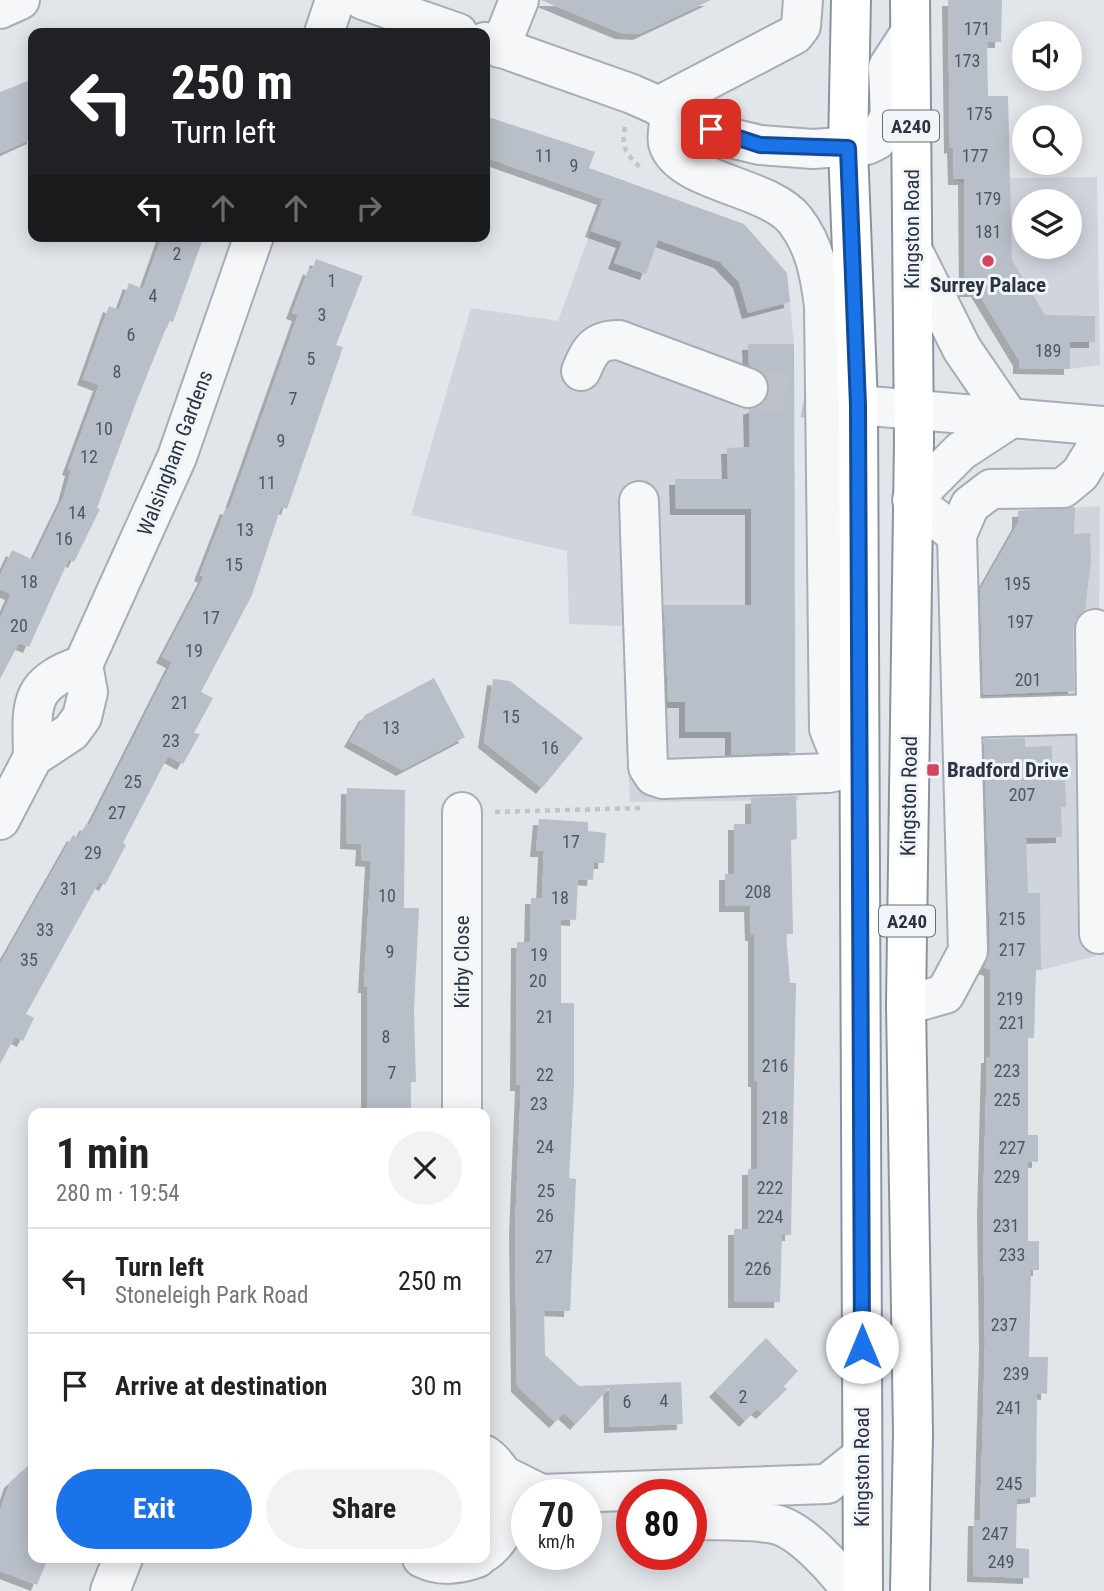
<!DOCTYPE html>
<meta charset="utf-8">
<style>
:root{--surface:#fff;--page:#f2f2f2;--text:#222;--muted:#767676;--line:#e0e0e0;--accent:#1a73e8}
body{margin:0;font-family:"Roboto Condensed",sans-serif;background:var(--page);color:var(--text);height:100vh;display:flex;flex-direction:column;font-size:26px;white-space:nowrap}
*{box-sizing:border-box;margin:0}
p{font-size:23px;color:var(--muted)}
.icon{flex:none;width:38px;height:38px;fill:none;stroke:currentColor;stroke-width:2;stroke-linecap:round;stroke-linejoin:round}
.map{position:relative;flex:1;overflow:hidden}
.panel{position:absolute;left:28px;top:1108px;width:462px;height:455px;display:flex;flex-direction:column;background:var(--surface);border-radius:14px;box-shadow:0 4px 18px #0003}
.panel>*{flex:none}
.banner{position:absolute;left:28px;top:28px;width:462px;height:214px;border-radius:14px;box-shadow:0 4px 18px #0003;background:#202124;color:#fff;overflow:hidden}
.buttons{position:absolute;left:1012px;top:21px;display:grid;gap:14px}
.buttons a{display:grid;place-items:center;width:70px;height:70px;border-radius:50%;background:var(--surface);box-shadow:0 4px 18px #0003;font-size:35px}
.speed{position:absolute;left:511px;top:1479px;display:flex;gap:14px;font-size:35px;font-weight:700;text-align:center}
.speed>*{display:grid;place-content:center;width:91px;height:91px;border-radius:50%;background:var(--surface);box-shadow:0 4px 18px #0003;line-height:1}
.speed small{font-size:18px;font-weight:400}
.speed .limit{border:10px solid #d22;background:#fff;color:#111}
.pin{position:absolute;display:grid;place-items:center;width:60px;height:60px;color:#fff;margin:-30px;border-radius:14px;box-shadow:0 4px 10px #0006}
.me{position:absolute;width:77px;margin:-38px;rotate:0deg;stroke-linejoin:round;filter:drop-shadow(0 0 5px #0008)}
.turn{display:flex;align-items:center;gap:24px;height:147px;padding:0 28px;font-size:32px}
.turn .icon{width:91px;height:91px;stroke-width:2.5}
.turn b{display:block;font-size:49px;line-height:60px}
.lanes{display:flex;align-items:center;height:66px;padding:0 28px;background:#0003;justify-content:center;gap:35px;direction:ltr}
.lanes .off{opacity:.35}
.round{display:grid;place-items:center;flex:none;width:74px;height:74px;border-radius:37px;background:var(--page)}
.headline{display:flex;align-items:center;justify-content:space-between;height:119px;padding:0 28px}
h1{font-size:42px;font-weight:700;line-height:52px}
.action{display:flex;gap:14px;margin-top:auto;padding:14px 28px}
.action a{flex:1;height:80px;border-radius:42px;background:var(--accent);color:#fff;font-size:28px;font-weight:700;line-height:80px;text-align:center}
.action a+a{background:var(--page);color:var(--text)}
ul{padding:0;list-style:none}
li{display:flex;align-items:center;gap:21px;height:105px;padding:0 28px;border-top:2px solid var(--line)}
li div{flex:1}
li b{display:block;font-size:26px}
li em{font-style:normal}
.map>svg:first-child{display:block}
</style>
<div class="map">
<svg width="1104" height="1591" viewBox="0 0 1104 1591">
<defs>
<filter id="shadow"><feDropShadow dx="-6" dy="6" stdDeviation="0" flood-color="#0004"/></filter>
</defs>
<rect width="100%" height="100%" fill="#e2e6eb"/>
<g fill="#d0d5dd" fill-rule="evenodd">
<path d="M 611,176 L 744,225 L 779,263 L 790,302 L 794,344 L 796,767 L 799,800 L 630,802 L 622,626 L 569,624 L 567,551 L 411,515 L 471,308 L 558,321 Z"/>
<path d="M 1097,177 L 1100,365 L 1070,369 L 1019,368 L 1019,360 L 977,291 L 965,290 L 964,184 L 954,179 ZM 1024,201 L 1069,201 L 1069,247 L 1024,247 Z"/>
<path d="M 1100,506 L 1096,956 L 1041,970 L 984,970 L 972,591 L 980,591 L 1018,523 L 1018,511 Z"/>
</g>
<g fill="#b9bfc8" filter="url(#shadow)">
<path d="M 541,0 L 711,0 L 639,34 L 621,33 Z"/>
<path d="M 948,0 L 1002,0 L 1001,42 L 987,42 L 988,96 L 1008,96 L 1012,260 L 1045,315 L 1095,316 L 1095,342 L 1070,342 L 1070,369 L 1019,368 L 1019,360 L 977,291 L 965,291 L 964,179 L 954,179 L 953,147 L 950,148 Z"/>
<path d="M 33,79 L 33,138 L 0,153 L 0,92 Z"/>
<path d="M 485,116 L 595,152 L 589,168 L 744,224 L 787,273 L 790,302 L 748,313 L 739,282 L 720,262 L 658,240 L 646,274 L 614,263 L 622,242 L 591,231 L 603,199 L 485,157 Z"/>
<path d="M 162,236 L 204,236 L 173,322 L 169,321 L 137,400 L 97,508 L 100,509 L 74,562 L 69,559 L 29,647 L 19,643 L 0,679 L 0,619 L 11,594 L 0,589 L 0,576 L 12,550 L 33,560 L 64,496 L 71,470 L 68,469 L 99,385 L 83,379 L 109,306 L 119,310 L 129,283 L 143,289 Z"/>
<path d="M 316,259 L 363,276 L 336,345 L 343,347 L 287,509 L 281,507 L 252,595 L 201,692 L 213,698 L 194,733 L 200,734 L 183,764 L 168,756 L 123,843 L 126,845 L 105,885 L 99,882 L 26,1014 L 34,1018 L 23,1041 L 15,1037 L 0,1064 L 0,964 L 73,835 L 78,838 L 86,824 L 89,826 L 172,662 L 162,657 L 204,577 L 200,575 L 226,508 L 229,509 L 298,315 L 292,313 L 309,268 L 312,270 Z"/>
<path d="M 748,344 L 794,344 L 795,752 L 731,755 L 731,732 L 685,732 L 685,702 L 668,702 L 664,605 L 751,605 L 751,509 L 676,509 L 675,479 L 728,479 L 727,448 L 750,447 L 749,409 L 762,404 L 768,396 L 770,385 L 764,374 L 749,365 Z"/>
<path d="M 1075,507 L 1074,534 L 1090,533 L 1091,560 L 1085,610 L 1076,618 L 1073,629 L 1074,691 L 983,695 L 980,590 L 1018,523 L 1018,511 Z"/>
<path d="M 434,678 L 465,737 L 402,770 L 350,741 L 365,715 Z"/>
<path d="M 493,679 L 510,681 L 583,738 L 542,788 L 484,742 Z"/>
<path d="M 1025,738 L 1025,747 L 1052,746 L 1052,781 L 1065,780 L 1066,807 L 1061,807 L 1062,837 L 1026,838 L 1028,893 L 1040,893 L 1041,970 L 1036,970 L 1034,1038 L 1028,1038 L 1028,1135 L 1038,1135 L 1038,1162 L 1028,1161 L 1028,1241 L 1039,1241 L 1039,1270 L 1031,1270 L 1029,1357 L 1048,1357 L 1047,1394 L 1037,1393 L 1036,1497 L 1017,1499 L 1016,1548 L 1029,1549 L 1029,1578 L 973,1576 L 974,1520 L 980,1520 L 985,1344 L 983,1211 L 987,1057 L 990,1057 L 990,970 L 984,968 L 990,950 L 984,739 Z"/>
<path d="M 347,788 L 405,790 L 404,908 L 419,908 L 414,1010 L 416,1082 L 411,1082 L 411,1113 L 367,1113 L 367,987 L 364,987 L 371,861 L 361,860 L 362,844 L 346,843 Z"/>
<path d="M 796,796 L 797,839 L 791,840 L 793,934 L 786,934 L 790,983 L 796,983 L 791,1235 L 782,1235 L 780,1302 L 734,1302 L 734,1229 L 748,1229 L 748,1169 L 757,1169 L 757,1081 L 754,1081 L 754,935 L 751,935 L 750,906 L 725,906 L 725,874 L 734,874 L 734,824 L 751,824 L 751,798 Z"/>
<path d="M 539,819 L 588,822 L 588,831 L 606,833 L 604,863 L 594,863 L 593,880 L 578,879 L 576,920 L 561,919 L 561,1003 L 574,1003 L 574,1085 L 569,1178 L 576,1179 L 575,1204 L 570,1311 L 544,1310 L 545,1355 L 579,1386 L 681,1382 L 683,1424 L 610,1427 L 609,1388 L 576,1424 L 564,1413 L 555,1422 L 517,1386 L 515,1228 L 521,1085 L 516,1085 L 517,942 L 530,942 L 531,898 L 542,898 L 544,851 L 536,851 Z"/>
<path d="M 766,1338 L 798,1371 L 784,1386 L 787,1389 L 762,1413 L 757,1409 L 745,1421 L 715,1391 Z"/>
<path d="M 33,1461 L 33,1558 L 48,1558 L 37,1585 L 0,1571 L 0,1511 L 10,1482 Z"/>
</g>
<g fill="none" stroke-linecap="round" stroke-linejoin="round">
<path stroke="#bdc2c9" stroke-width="38" stroke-dasharray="38 19" stroke-linecap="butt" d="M 748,388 L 825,402"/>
<defs>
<g id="minor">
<path d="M 363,0 L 458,33"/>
<path d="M 0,9 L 20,0"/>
<path d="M 324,33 L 335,0"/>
<path d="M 485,42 L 632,94 L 731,138 L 760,145 L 813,149 L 867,145 L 877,140 L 890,116 L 888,67 L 910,33"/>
<path d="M 500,48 L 519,0"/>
<path d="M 658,106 L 794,35 L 801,26 L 803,0"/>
<path d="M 671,111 C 670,121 666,134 668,143 C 679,182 769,186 795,220 C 815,246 820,275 824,306 L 829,729 L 836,746 L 858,767"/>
<path d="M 913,251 L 962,349 L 1010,419"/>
<path d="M 581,371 C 590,350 595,340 619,340 L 748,388"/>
<path d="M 858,405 L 1104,426"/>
<path d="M 639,501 L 648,767 L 654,776 L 663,779 L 828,773 L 858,767"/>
<path d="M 957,535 L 912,500 L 961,451 L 1010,419"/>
<path d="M 1095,629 L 1099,934"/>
<path d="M 962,718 L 1096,714"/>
<path d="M 33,757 C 32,704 27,684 83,665"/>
<path d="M 0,820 L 33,757 L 71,732 L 82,717 L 88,692 L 83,665 L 177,457 L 254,236"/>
<path d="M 906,1005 L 945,994 L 968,951 L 957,535 L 970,505 L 991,489 L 1063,488 L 1080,474 L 1104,435"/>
<path d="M 462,1113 L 462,812"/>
<path d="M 485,1455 C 517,1478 517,1529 485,1552"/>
<path d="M 503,1475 L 541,1494 L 827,1484 L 862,1456"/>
<path d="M 691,1520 C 718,1521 747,1519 774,1524 C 801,1529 836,1570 852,1591"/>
<path d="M 422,1558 C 440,1567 458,1565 477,1558"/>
<path d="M 110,1591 L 123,1558"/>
</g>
<g id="highway">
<path d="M 851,0 L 848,148 L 858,405 L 863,1591"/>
<path d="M 910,0 L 914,441 L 906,1005 L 913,1433 L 910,1591"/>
</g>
</defs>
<use href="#minor" stroke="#a7adb5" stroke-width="42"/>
<use href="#highway" stroke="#8993a2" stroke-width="42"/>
<g stroke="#c0c4ca" stroke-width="4.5" stroke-dasharray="5 5" stroke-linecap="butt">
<path d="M 625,127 C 621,146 625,153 640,167"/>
<path d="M 495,812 L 640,808"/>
</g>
<use href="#minor" stroke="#f5f7f9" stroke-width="38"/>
<use href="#highway" stroke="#fff" stroke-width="38"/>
</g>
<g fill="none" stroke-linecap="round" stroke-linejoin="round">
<defs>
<path id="route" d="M 711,129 L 760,145 L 848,148 L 858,405 L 862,1347"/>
</defs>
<use href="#route" stroke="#114b97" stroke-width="18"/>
<use href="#route" stroke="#1a73e8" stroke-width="12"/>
</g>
<g fill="#d1465e" stroke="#f2f5f8" stroke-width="2.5">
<circle cx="988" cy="261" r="7"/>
<rect x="926" y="763" width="14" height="14" rx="3.5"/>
</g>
<g text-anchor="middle" stroke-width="6" stroke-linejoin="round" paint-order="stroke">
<g font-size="18" fill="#4e5764">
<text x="977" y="35">171</text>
<text x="967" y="67">173</text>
<text x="979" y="120">175</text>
<text x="544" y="162">11</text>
<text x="975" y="162">177</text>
<text x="574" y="172">9</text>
<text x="988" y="205">179</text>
<text x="988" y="238">181</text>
<text x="177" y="260">2</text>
<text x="332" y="287">1</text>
<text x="153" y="302">4</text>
<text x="322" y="321">3</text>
<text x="131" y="341">6</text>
<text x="1048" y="357">189</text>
<text x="311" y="365">5</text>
<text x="117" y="378">8</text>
<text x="293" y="405">7</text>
<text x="104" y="435">10</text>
<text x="281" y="447">9</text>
<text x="89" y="463">12</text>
<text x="267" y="489">11</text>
<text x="77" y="519">14</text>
<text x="245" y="536">13</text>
<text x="64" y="545">16</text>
<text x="234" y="571">15</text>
<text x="29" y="588">18</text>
<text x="1017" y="590">195</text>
<text x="211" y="624">17</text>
<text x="1020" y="628">197</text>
<text x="19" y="632">20</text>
<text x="194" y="657">19</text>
<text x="1028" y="686">201</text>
<text x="180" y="709">21</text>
<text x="511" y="723">15</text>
<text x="391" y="734">13</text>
<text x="171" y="747">23</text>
<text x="550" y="754">16</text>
<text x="133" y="788">25</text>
<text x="1022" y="801">207</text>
<text x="117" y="819">27</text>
<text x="571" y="848">17</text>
<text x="93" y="859">29</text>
<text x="69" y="895">31</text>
<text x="758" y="898">208</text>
<text x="387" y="902">10</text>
<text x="560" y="904">18</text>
<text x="1012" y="925">215</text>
<text x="45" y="936">33</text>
<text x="1012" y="956">217</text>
<text x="390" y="958">9</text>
<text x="539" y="961">19</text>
<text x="29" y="966">35</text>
<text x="538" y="987">20</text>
<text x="1010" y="1005">219</text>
<text x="545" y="1023">21</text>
<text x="1012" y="1029">221</text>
<text x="386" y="1043">8</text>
<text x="775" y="1072">216</text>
<text x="1007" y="1077">223</text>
<text x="392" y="1079">7</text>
<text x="545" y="1081">22</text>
<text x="1007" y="1106">225</text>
<text x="539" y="1110">23</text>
<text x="775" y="1124">218</text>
<text x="545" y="1153">24</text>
<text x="1012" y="1154">227</text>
<text x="1007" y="1183">229</text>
<text x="770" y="1194">222</text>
<text x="546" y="1197">25</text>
<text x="545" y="1222">26</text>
<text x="770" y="1223">224</text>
<text x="1006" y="1232">231</text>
<text x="1012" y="1261">233</text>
<text x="544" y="1263">27</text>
<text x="758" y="1275">226</text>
<text x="1004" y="1331">237</text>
<text x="1016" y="1380">239</text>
<text x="743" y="1403">2</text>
<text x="664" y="1407">4</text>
<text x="627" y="1408">6</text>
<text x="1009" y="1414">241</text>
<text x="1009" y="1490">245</text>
<text x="995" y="1540">247</text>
<text x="1001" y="1568">249</text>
</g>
<g fill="#f2f5f8" stroke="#666e79" stroke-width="2">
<rect x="883" y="110.5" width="56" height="31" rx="5"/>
<rect x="879" y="905.5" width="56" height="31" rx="5"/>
</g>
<g font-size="19" font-weight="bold" fill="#2a3443">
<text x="911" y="133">A240</text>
<text x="907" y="928">A240</text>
</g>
<g font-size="21" fill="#2a3443" stroke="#f2f5f8">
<text transform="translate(912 229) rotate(-90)" y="7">Kingston Road</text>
<text transform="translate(175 453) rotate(-69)" y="7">Walsingham Gardens</text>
<text transform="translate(909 796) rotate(-89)" y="7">Kingston Road</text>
<text transform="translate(462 962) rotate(-90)" y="7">Kirby Close</text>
<text transform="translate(862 1467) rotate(-90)" y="7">Kingston Road</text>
</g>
<g font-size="21" font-weight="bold" fill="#2a3443" stroke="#f2f5f8">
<text x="988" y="292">Surrey Palace</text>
<text x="947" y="777" text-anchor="start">Bradford Drive</text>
</g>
</g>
</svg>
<div class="buttons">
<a><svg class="icon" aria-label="sound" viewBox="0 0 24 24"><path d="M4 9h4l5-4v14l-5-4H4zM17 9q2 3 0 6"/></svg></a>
<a><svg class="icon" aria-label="search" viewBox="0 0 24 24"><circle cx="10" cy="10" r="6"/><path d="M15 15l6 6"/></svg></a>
<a><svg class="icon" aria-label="layers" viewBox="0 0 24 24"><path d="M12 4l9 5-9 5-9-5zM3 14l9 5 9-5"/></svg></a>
</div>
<div class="speed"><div>70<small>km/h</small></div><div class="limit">80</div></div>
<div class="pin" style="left:711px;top:129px;background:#d93025"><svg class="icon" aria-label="arrive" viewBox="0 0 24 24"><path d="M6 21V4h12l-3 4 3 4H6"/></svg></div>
<svg class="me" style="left:862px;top:1347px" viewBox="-20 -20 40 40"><circle r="19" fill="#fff"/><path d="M0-13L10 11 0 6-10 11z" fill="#1a73e8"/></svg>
<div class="banner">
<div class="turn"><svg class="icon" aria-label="left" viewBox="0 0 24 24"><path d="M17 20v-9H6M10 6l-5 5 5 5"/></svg><div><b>250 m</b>Turn left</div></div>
<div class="lanes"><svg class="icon" aria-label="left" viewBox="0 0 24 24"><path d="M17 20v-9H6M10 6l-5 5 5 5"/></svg><svg class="icon off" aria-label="ahead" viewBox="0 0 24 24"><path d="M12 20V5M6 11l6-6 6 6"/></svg><svg class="icon off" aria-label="ahead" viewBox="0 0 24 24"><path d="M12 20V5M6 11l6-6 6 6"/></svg><svg class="icon off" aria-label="right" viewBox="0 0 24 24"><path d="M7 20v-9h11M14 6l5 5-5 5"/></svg></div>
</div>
<section class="panel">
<div class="headline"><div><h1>1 min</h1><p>280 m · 19:54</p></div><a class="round"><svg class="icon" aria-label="close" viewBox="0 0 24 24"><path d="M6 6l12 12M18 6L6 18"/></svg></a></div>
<ul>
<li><svg class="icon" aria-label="left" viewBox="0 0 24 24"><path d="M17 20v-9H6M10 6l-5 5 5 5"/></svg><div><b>Turn left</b><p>Stoneleigh Park Road</p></div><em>250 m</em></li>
<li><svg class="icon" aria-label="arrive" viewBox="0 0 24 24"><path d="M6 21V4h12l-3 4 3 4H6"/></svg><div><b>Arrive at destination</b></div><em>30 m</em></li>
</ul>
<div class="action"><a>Exit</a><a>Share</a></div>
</section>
</div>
